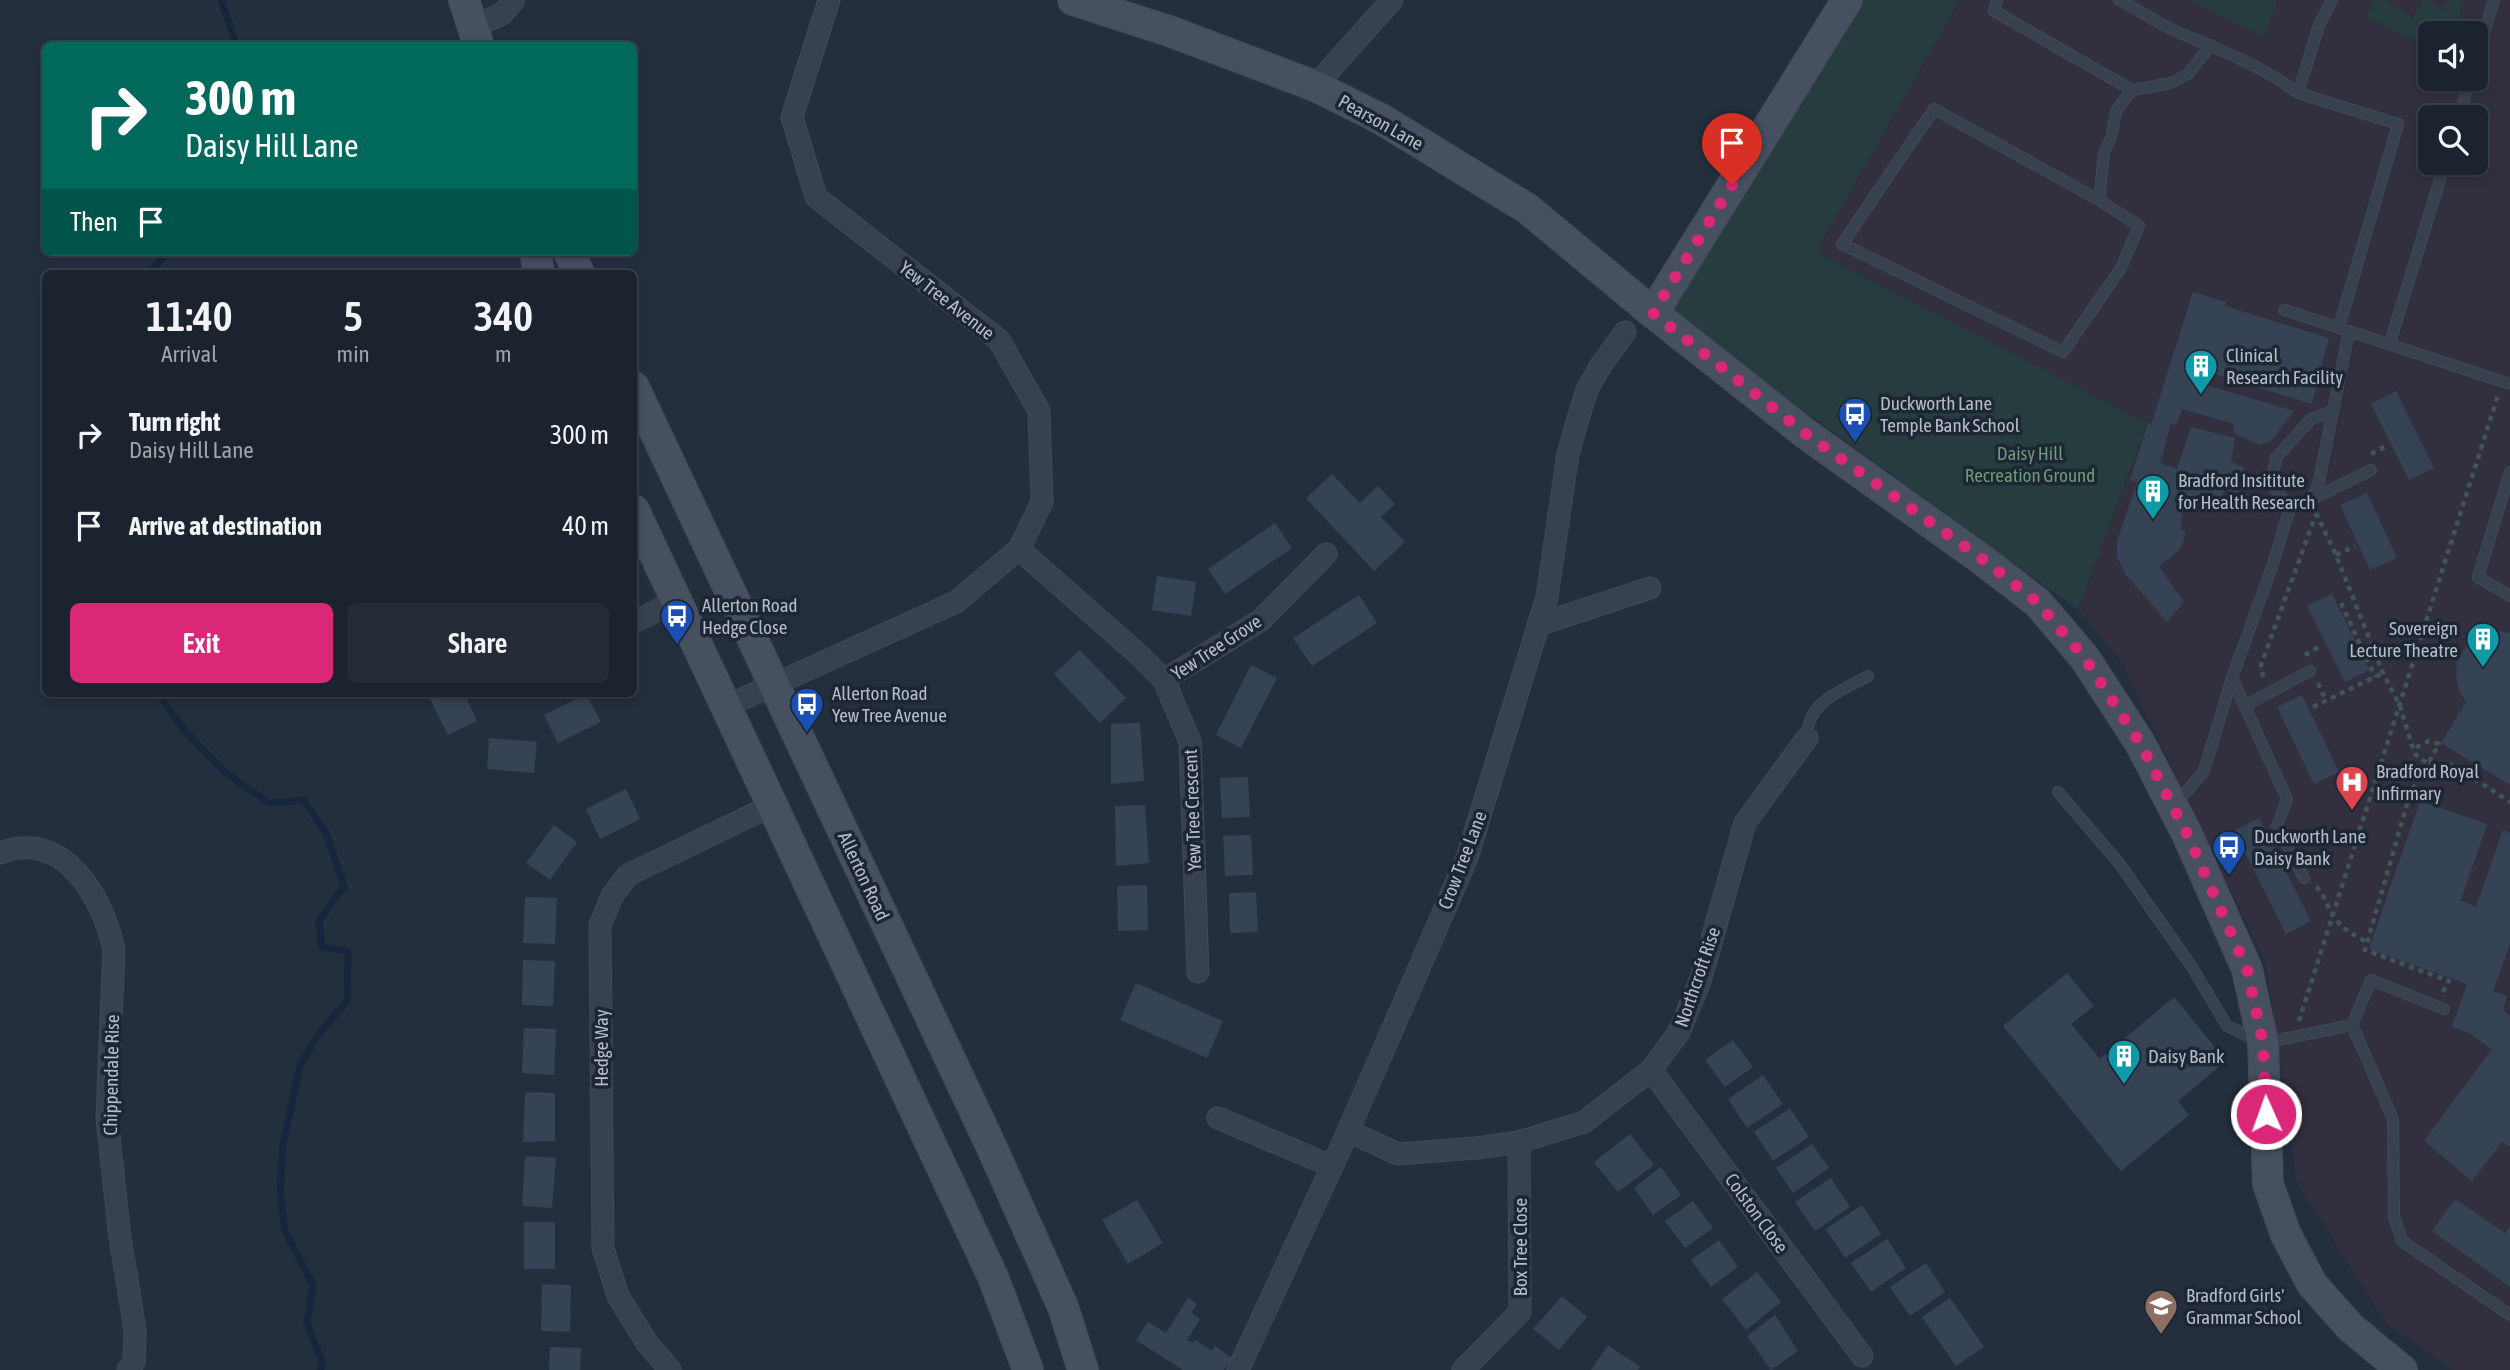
<!DOCTYPE html>
<style>
:root{--surface:#1b232e;--page:#242b36;--text:#f1f3f6;--muted:#a0a4aa;--line:#39404a;--accent:#db2777}
body{margin:0;font-family:"Asap Condensed",sans-serif;background:var(--page);color:var(--text);height:100vh;display:flex;flex-direction:column;font-size:26px;white-space:nowrap}
*{box-sizing:border-box;margin:0}
p{font-size:23px;color:var(--muted)}
.icon{flex:none;width:38px;height:38px;fill:none;stroke:currentColor;stroke-width:2;stroke-linecap:round;stroke-linejoin:round}
.map{position:relative;flex:1;overflow:hidden}
.drawer{position:absolute;left:42px;top:270px;width:595px;height:427px;display:flex;flex-direction:column;background:var(--surface);border-radius:10px;box-shadow:0 4px 10px #0003,0 0 0 2px var(--line)}
.drawer>*{flex:none}
.top-card{position:absolute;left:42px;top:42px;width:595px;height:214px;border-radius:10px;box-shadow:0 4px 10px #0003,0 0 0 2px var(--line);background:#00695c;color:#fff;overflow:hidden}
.fabs{position:absolute;left:2418px;top:21px;display:grid;gap:14px}
.fabs a{display:grid;place-items:center;width:70px;height:70px;border-radius:10px;background:var(--surface);box-shadow:0 4px 10px #0003,0 0 0 2px var(--line);font-size:35px}
.pin{position:absolute;display:grid;place-items:center;width:60px;height:60px;color:#fff;margin:-72px -30px;border-radius:50% 50% 50% 0;rotate:-45deg;box-shadow:0 0 7px #0007}
.pin .icon{rotate:45deg}
.me{position:absolute;width:77px;margin:-38px;rotate:358deg;stroke-linejoin:round;filter:drop-shadow(0 0 5px #0008)}
.turn{display:flex;align-items:center;gap:24px;height:147px;padding:0 28px;font-size:32px}
.turn .icon{width:91px;height:91px;stroke-width:2.5}
.turn b{display:block;font-size:49px;line-height:60px}
.then{display:flex;align-items:center;height:66px;padding:0 28px;background:#0003;gap:14px;font-size:26px}
.eta{display:flex;justify-content:space-evenly;align-items:center;height:119px;text-align:center}
.eta b{font-size:42px;font-weight:600;line-height:49px}
.primary-button{display:flex;gap:14px;margin-top:auto;padding:14px 28px}
.primary-button a{flex:1;height:80px;border-radius:10px;background:var(--accent);color:#fff;font-size:28px;font-weight:600;line-height:80px;text-align:center}
.primary-button a+a{background:var(--page);color:var(--text)}
ul{padding:0;list-style:none}
li{display:flex;align-items:center;gap:21px;height:91px;padding:0 28px}
li div{flex:1}
li b{display:block;font-size:26px}
li em{font-style:normal}
.map>svg:first-child{display:block}
</style>
<div class="map">
<svg width="2510" height="1370" viewBox="0 0 2510 1370">
<rect width="100%" height="100%" fill="#242f3e"/>
<path fill="#32303f" fill-rule="evenodd" d="M 1960,0 L 2189,0 L 2264,37 L 2278,0 L 2510,0 L 2510,1370 L 2453,1370 L 2385,1322 L 2297,1182 L 2266,963 L 2121,661 L 2078,610 L 2147,423 L 1816,252 ZM 2431,33 L 2476,33 L 2476,79 L 2431,79 ZM 2431,117 L 2476,117 L 2476,163 L 2431,163 Z"/>
<g fill="#263c3f">
<path d="M 1861,0 L 1960,0 L 1816,252 L 2147,423 L 2078,610 L 1666,311 Z"/>
<path d="M 2189,0 L 2278,0 L 2264,37 Z"/>
<path d="M 2372,0 L 2385,0 L 2412,18 L 2423,0 L 2429,0 L 2443,10 L 2448,0 L 2464,0 L 2454,33 L 2431,33 L 2431,49 L 2367,18 Z"/>
</g>
<g fill="none" stroke-linecap="round" stroke-linejoin="round">
<g stroke="#17263c" stroke-width="7">
<path d="M 221,0 L 237,46"/>
<path d="M 149,273 L 168,252"/>
<path d="M 158,693 L 184,730 L 226,773 L 269,803 L 303,800 L 326,833 L 344,886 L 319,921 L 322,947 L 348,951 L 347,1001 L 321,1031 L 300,1065 L 283,1145 L 280,1189 L 285,1231 L 313,1285 L 307,1323 L 323,1365 L 321,1370"/>
</g>
</g>
<g fill="#364354">
<path d="M 2193,292 L 2226,302 L 2225,306 L 2329,338 L 2312,404 L 2204,371 L 2200,383 L 2294,411 L 2271,441 L 2259,445 L 2233,433 L 2234,424 L 2182,409 L 2176,425 L 2171,423 L 2160,463 L 2177,469 L 2191,427 L 2235,438 L 2231,462 L 2245,468 L 2238,493 L 2224,490 L 2219,513 L 2183,505 L 2181,529 L 2185,531 L 2183,543 L 2177,552 L 2159,566 L 2184,602 L 2167,622 L 2126,575 L 2117,557 L 2117,541 L 2137,482 L 2130,480 L 2148,423 L 2151,425 Z"/>
<path d="M 2396,391 L 2434,468 L 2409,480 L 2371,404 Z"/>
<path d="M 1332,474 L 1360,503 L 1378,486 L 1395,504 L 1381,517 L 1405,542 L 1374,571 L 1306,498 Z"/>
<path d="M 2367,493 L 2397,558 L 2370,570 L 2340,505 Z"/>
<path d="M 1275,523 L 1292,548 L 1225,594 L 1208,569 Z"/>
<path d="M 1157,576 L 1196,582 L 1191,616 L 1152,610 Z"/>
<path d="M 2332,594 L 2369,670 L 2345,682 L 2307,606 Z"/>
<path d="M 1359,595 L 1377,623 L 1312,666 L 1293,638 Z"/>
<path d="M 2500,631 L 2510,633 L 2510,785 L 2441,743 L 2466,702 L 2459,690 L 2456,676 L 2457,662 L 2464,649 L 2473,639 L 2486,633 Z"/>
<path d="M 1080,650 L 1126,698 L 1100,723 L 1054,674 Z"/>
<path d="M 1251,665 L 1277,678 L 1241,748 L 1216,735 Z"/>
<path d="M 427,693 L 464,693 L 477,721 L 448,735 Z"/>
<path d="M 586,694 L 601,722 L 558,743 L 544,715 Z"/>
<path d="M 2302,695 L 2339,772 L 2314,784 L 2277,707 Z"/>
<path d="M 1140,723 L 1144,781 L 1111,784 L 1111,724 Z"/>
<path d="M 489,738 L 537,742 L 534,773 L 487,769 Z"/>
<path d="M 1248,777 L 1250,817 L 1222,818 L 1220,778 Z"/>
<path d="M 626,789 L 640,819 L 600,839 L 586,809 Z"/>
<path d="M 2420,801 L 2487,824 L 2461,900 L 2476,907 L 2503,830 L 2510,833 L 2510,944 L 2493,991 L 2507,996 L 2503,1010 L 2510,1016 L 2510,1147 L 2502,1142 L 2472,1181 L 2424,1141 L 2492,1049 L 2467,1032 L 2452,1027 L 2467,984 L 2369,949 Z"/>
<path d="M 1145,805 L 1149,863 L 1116,866 L 1115,806 Z"/>
<path d="M 2259,818 L 2311,921 L 2286,934 L 2234,831 Z"/>
<path d="M 554,825 L 577,842 L 550,880 L 526,863 Z"/>
<path d="M 1251,835 L 1253,875 L 1225,876 L 1223,836 Z"/>
<path d="M 1147,885 L 1148,930 L 1118,931 L 1117,886 Z"/>
<path d="M 1256,892 L 1258,932 L 1230,933 L 1229,893 Z"/>
<path d="M 525,897 L 557,898 L 555,944 L 523,943 Z"/>
<path d="M 523,960 L 555,961 L 553,1006 L 522,1005 Z"/>
<path d="M 2067,973 L 2094,1006 L 2071,1024 L 2100,1059 L 2174,997 L 2226,1061 L 2178,1101 L 2189,1115 L 2121,1171 L 2003,1026 Z"/>
<path d="M 1136,983 L 1223,1021 L 1207,1058 L 1120,1020 Z"/>
<path d="M 524,1028 L 556,1029 L 554,1075 L 522,1073 Z"/>
<path d="M 1733,1040 L 1753,1067 L 1725,1087 L 1705,1060 Z"/>
<path d="M 1763,1075 L 1783,1104 L 1747,1128 L 1728,1099 Z"/>
<path d="M 525,1092 L 555,1093 L 555,1141 L 523,1142 Z"/>
<path d="M 1790,1108 L 1809,1137 L 1773,1161 L 1754,1132 Z"/>
<path d="M 1630,1134 L 1654,1165 L 1618,1192 L 1594,1162 Z"/>
<path d="M 1812,1144 L 1829,1168 L 1793,1193 L 1776,1168 Z"/>
<path d="M 525,1156 L 556,1158 L 552,1208 L 522,1206 Z"/>
<path d="M 1661,1167 L 1681,1195 L 1653,1215 L 1634,1188 Z"/>
<path d="M 1831,1178 L 1850,1207 L 1815,1231 L 1795,1202 Z"/>
<path d="M 2455,1199 L 2505,1233 L 2510,1226 L 2510,1287 L 2432,1231 Z"/>
<path d="M 1137,1200 L 1163,1243 L 1128,1264 L 1102,1220 Z"/>
<path d="M 1693,1201 L 1713,1228 L 1685,1248 L 1665,1221 Z"/>
<path d="M 1862,1205 L 1881,1234 L 1845,1258 L 1826,1229 Z"/>
<rect x="524" y="1222" width="31" height="47"/>
<path d="M 1887,1239 L 1906,1268 L 1871,1292 L 1851,1263 Z"/>
<path d="M 1719,1240 L 1738,1267 L 1711,1287 L 1691,1260 Z"/>
<path d="M 1926,1263 L 1945,1292 L 1910,1316 L 1890,1287 Z"/>
<path d="M 1757,1272 L 1781,1302 L 1746,1330 L 1722,1299 Z"/>
<path d="M 542,1284 L 571,1285 L 570,1332 L 541,1331 Z"/>
<path d="M 1562,1296 L 1587,1317 L 1559,1350 L 1533,1329 Z"/>
<path d="M 1188,1298 L 1197,1304 L 1191,1313 L 1200,1319 L 1187,1340 L 1193,1343 L 1195,1340 L 1212,1351 L 1215,1346 L 1232,1358 L 1224,1370 L 1183,1370 L 1136,1340 L 1148,1322 L 1166,1333 Z"/>
<path d="M 1950,1298 L 1984,1347 L 1956,1366 L 1922,1317 Z"/>
<path d="M 1775,1315 L 1798,1351 L 1771,1370 L 1747,1336 Z"/>
<path d="M 1608,1345 L 1640,1367 L 1638,1370 L 1591,1370 Z"/>
<path d="M 550,1347 L 581,1348 L 580,1370 L 549,1370 Z"/>
</g>
<g fill="none" stroke-linecap="round" stroke-linejoin="round">
<defs>
<g id="lane">
<path d="M 1997,0 L 1994,11 L 2132,90 L 2171,83 L 2188,74 L 2211,45"/>
<path d="M 2119,0 C 2140,11 2160,25 2182,34 C 2222,51 2263,66 2298,93"/>
<path d="M 2332,0 L 2319,25 L 2298,93 L 2398,124 L 2339,327"/>
<path d="M 2476,59 L 2494,0"/>
<path d="M 2459,117 L 2470,79"/>
<path d="M 2099,200 L 1934,109 L 1842,244 L 2063,352 L 2121,268 L 2139,226 L 2099,200 L 2104,153 L 2111,138 L 2116,111 L 2132,90"/>
<path d="M 2284,310 L 2343,329"/>
<path d="M 2390,343 L 2445,163"/>
<path d="M 2510,472 L 2478,577 L 2510,596"/>
<path d="M 2310,500 L 2371,470"/>
<path d="M 2290,507 L 2310,500 L 2318,486 L 2349,331 L 2510,384"/>
<path d="M 2290,507 L 2271,484 L 2276,458 L 2311,419 L 2331,412"/>
<path d="M 2232,678 L 2287,799 L 2277,826 L 2304,878"/>
<path d="M 2244,706 L 2310,671"/>
<path d="M 1807,738 C 1807,701 1840,692 1868,676"/>
<path d="M 2058,792 L 2119,863 L 2192,967 L 2227,1026 L 2263,1043 L 2352,1025 L 2393,1119 L 2394,1217 L 2402,1241 L 2510,1315"/>
<path d="M 2175,805 L 2204,771 L 2232,678 L 2273,564 L 2290,507"/>
<path d="M 2352,1025 L 2371,980 L 2444,1009"/>
</g>
<g id="street">
<path d="M 473,27 L 502,14 L 514,0"/>
<path d="M 1315,86 L 1392,0"/>
<path d="M 1019,549 L 1139,655 L 1164,680 L 1190,742 L 1198,972"/>
<path d="M 634,622 L 676,601"/>
<path d="M 1538,625 L 1650,588"/>
<path d="M 1164,680 L 1261,620 L 1326,554"/>
<path d="M 727,706 L 956,602 L 1019,549 L 1042,502 L 1039,411 L 999,340 L 816,197 L 792,117 L 829,0"/>
<path d="M 0,853 C 64,828 103,898 114,950 L 107,1118 L 120,1238 L 135,1329 L 134,1362 L 128,1370"/>
<path d="M 1651,1070 L 1862,1356"/>
<path d="M 1218,1118 L 1331,1166"/>
<path d="M 1348,1131 L 1398,1154 L 1477,1148 L 1519,1142 L 1584,1122 L 1651,1070 L 1679,1032 L 1700,981 L 1745,823 L 1807,738"/>
<path d="M 670,1370 L 647,1343 L 618,1296 L 603,1248 L 600,925 L 612,896 L 628,875 L 773,805"/>
<path d="M 1238,1370 L 1342,1145 L 1467,858 L 1547,597 L 1568,454 L 1578,419 L 1587,390 L 1601,365 L 1625,332"/>
<path d="M 1463,1370 L 1520,1312 L 1519,1142"/>
</g>
<g id="secondary">
<path d="M 464,0 L 479,46"/>
<path d="M 1073,0 L 1169,31 L 1315,86 L 1381,119 L 1528,209 L 1653,313 L 1806,434 L 1981,559 L 2037,602 L 2084,657 L 2140,743 L 2187,834 L 2247,969 L 2263,1043 L 2268,1184 L 2286,1235 L 2312,1284 L 2350,1327 L 2402,1370"/>
<path d="M 535,252 L 539,273"/>
<path d="M 569,252 L 579,273"/>
<path d="M 1653,313 L 1847,0"/>
<path d="M 634,387 L 992,1148 L 1063,1307 L 1083,1370"/>
<path d="M 634,510 L 993,1277 L 1028,1370"/>
</g>
</defs>
<use href="#lane" stroke="#414a57" stroke-width="12"/>
<use href="#street" stroke="#414a57" stroke-width="23"/>
<use href="#secondary" stroke="#414a57" stroke-width="32"/>
<g stroke="#3f5557" stroke-width="4.5" stroke-dasharray="5 5" stroke-linecap="butt">
<path d="M 2371,454 L 2386,446"/>
<path d="M 2316,513 L 2336,555 L 2383,673 L 2400,706 L 2413,749 L 2415,754 L 2428,764 L 2439,744 L 2429,741 L 2413,749"/>
<path d="M 2336,555 L 2355,546"/>
<path d="M 2341,603 L 2375,677"/>
<path d="M 2305,655 L 2322,645"/>
<path d="M 2263,677 L 2261,665 L 2316,514"/>
<path d="M 2318,683 L 2326,701"/>
<path d="M 2313,707 L 2383,673"/>
<path d="M 2316,887 C 2325,894 2327,907 2334,917 C 2343,930 2354,935 2367,942"/>
<path d="M 2443,992 L 2449,981 L 2365,950 L 2410,794 L 2428,764 L 2454,765 L 2510,802"/>
<path d="M 2299,1021 L 2498,395"/>
</g>
<use href="#lane" stroke="#38414e" stroke-width="10"/>
<use href="#street" stroke="#38414e" stroke-width="21"/>
<use href="#secondary" stroke="#465061" stroke-width="30"/>
</g>
<g fill="none" stroke-linecap="round" stroke-linejoin="round">
<path stroke="#db2777" stroke-width="12" stroke-dasharray="0 21.6" d="M 1732,185 L 1653,313 L 1806,434 L 1981,558 L 2037,602 L 2084,657 L 2140,743 L 2187,834 L 2247,969 L 2263,1043 L 2266,1114"/>
</g>
<defs>
<symbol id="building-pin" viewBox="-11 -11 22 30"><path d="M0 17L-7.5 6A9.5 9.5 0 1 1 7.5 6Z" fill="#0f9aa8" stroke="#1d2633"/><path d="M-4-6H4V6H1V3H-1V6H-4ZM-2.5-4.3h1.7v1.8h-1.7ZM.8-4.3h1.7v1.8H.8ZM-2.5-1h1.7V.8h-1.7ZM.8-1h1.7V.8H.8Z" fill="#fff"/></symbol>
<symbol id="bus-pin" viewBox="-11 -11 22 30"><path d="M0 17L-7.5 6A9.5 9.5 0 1 1 7.5 6Z" fill="#1a4fb4" stroke="#1d2633"/><path d="M-5-6H5V4H4V6H2V4H-2V6H-4V4H-5ZM-3.5-4V0h7V-4ZM-3.5 1.2v1.5H-2V1.2ZM2 1.2v1.5H3.5V1.2Z" fill="#fff"/></symbol>
<symbol id="hospital-pin" viewBox="-11 -11 22 30"><path d="M0 17L-7.5 6A9.5 9.5 0 1 1 7.5 6Z" fill="#e0444e" stroke="#1d2633"/><path d="M-5-5h3v3.5h4V-5h3V5h-3V1.5h-4V5h-3Z" fill="#fff"/></symbol>
<symbol id="school-pin" viewBox="-11 -11 22 30"><path d="M0 17L-7.5 6A9.5 9.5 0 1 1 7.5 6Z" fill="#8d6e63" stroke="#1d2633"/><path d="M0-5L7-2L0 1L-7-2ZM-4 1L0 2.5L4 1V4Q0 6-4 4Z" fill="#fff"/></symbol>
</defs>
<g fill-rule="evenodd">
<use href="#building-pin" x="2182" y="347" width="38" height="52"/>
<use href="#bus-pin" x="1836" y="395" width="38" height="52"/>
<use href="#building-pin" x="2134" y="472" width="38" height="52"/>
<use href="#bus-pin" x="658" y="597" width="38" height="52"/>
<use href="#building-pin" x="2464" y="620" width="38" height="52"/>
<use href="#bus-pin" x="788" y="685" width="38" height="52"/>
<use href="#hospital-pin" x="2333" y="763" width="38" height="52"/>
<use href="#bus-pin" x="2210" y="828" width="38" height="52"/>
<use href="#building-pin" x="2105" y="1037" width="38" height="52"/>
<use href="#school-pin" x="2142" y="1287" width="38" height="52"/>
</g>
<g text-anchor="middle" stroke-width="7" stroke-linejoin="round" paint-order="stroke">
<g font-size="19" fill="#b4bcc9" stroke="#1d2633">
<text transform="translate(1381 122) rotate(29)" y="7">Pearson Lane</text>
<text transform="translate(947 300) rotate(38)" y="7">Yew Tree Avenue</text>
<text transform="translate(1216 647) rotate(-33)" y="7">Yew Tree Grove</text>
<text transform="translate(1192 810) rotate(-92)" y="7">Yew Tree Crescent</text>
<text transform="translate(1462 860) rotate(-69)" y="7">Crow Tree Lane</text>
<text transform="translate(864 876) rotate(65)" y="7">Allerton Road</text>
<text transform="translate(1697 977) rotate(-71)" y="7">Northcroft Rise</text>
<text transform="translate(601 1048) rotate(-90)" y="7">Hedge Way</text>
<text transform="translate(111 1075) rotate(-89)" y="7">Chippendale Rise</text>
<text transform="translate(1757 1213) rotate(54)" y="7">Colston Close</text>
<text transform="translate(1520 1247) rotate(-90)" y="7">Box Tree Close</text>
</g>
<g font-size="19" fill="#b4bcc9" stroke="#1d2633" text-anchor="start">
<text x="2226" y="362">Clinical<tspan x="2226" dy="22">Research Facility</tspan></text>
<text x="1880" y="410">Duckworth Lane<tspan x="1880" dy="22">Temple Bank School</tspan></text>
<text x="2178" y="487">Bradford Insititute<tspan x="2178" dy="22">for Health Research</tspan></text>
<text x="702" y="612">Allerton Road<tspan x="702" dy="22">Hedge Close</tspan></text>
<text x="2458" y="635" text-anchor="end">Sovereign<tspan x="2458" dy="22">Lecture Theatre</tspan></text>
<text x="832" y="700">Allerton Road<tspan x="832" dy="22">Yew Tree Avenue</tspan></text>
<text x="2376" y="778">Bradford Royal<tspan x="2376" dy="22">Infirmary</tspan></text>
<text x="2254" y="843">Duckworth Lane<tspan x="2254" dy="22">Daisy Bank</tspan></text>
<text x="2148" y="1063">Daisy Bank</text>
<text x="2186" y="1302">Bradford Girls'<tspan x="2186" dy="22">Grammar School</tspan></text>
</g>
<g font-size="19" fill="#6b9a76" stroke="#1d2633">
<text x="2030" y="460">Daisy Hill<tspan x="2030" dy="22">Recreation Ground</tspan></text>
</g>
</g>
</svg>
<div class="fabs">
<a><svg class="icon" aria-label="sound" viewBox="0 0 24 24"><path d="M4 9h4l5-4v14l-5-4H4zM17 9q2 3 0 6"/></svg></a>
<a><svg class="icon" aria-label="search" viewBox="0 0 24 24"><circle cx="10" cy="10" r="6"/><path d="M15 15l6 6"/></svg></a>
</div>
<div class="pin" style="left:1732px;top:185px;background:#d93025"><svg class="icon" aria-label="arrive" viewBox="0 0 24 24"><path d="M6 21V4h12l-3 4 3 4H6"/></svg></div>
<svg class="me" style="left:2266px;top:1114px" viewBox="-20 -20 40 40"><circle r="17" fill="#db2777" stroke="#fff" stroke-width="3"/><path d="M0-11L8 9 0 5-8 9z" fill="#fff"/></svg>
<div class="top-card">
<div class="turn"><svg class="icon" aria-label="right" viewBox="0 0 24 24"><path d="M7 20v-9h11M14 6l5 5-5 5"/></svg><div><b>300 m</b>Daisy Hill Lane</div></div>
<div class="then">Then<svg class="icon" aria-label="arrive" viewBox="0 0 24 24"><path d="M6 21V4h12l-3 4 3 4H6"/></svg></div>
</div>
<section class="drawer">
<div class="eta">
<div><b>11:40</b><p>Arrival</p></div>
<div><b>5</b><p>min</p></div>
<div><b>340</b><p>m</p></div>
</div>
<ul>
<li><svg class="icon" aria-label="right" viewBox="0 0 24 24"><path d="M7 20v-9h11M14 6l5 5-5 5"/></svg><div><b>Turn right</b><p>Daisy Hill Lane</p></div><em>300 m</em></li>
<li><svg class="icon" aria-label="arrive" viewBox="0 0 24 24"><path d="M6 21V4h12l-3 4 3 4H6"/></svg><div><b>Arrive at destination</b></div><em>40 m</em></li>
</ul>
<div class="primary-button"><a>Exit</a><a>Share</a></div>
</section>
</div>
